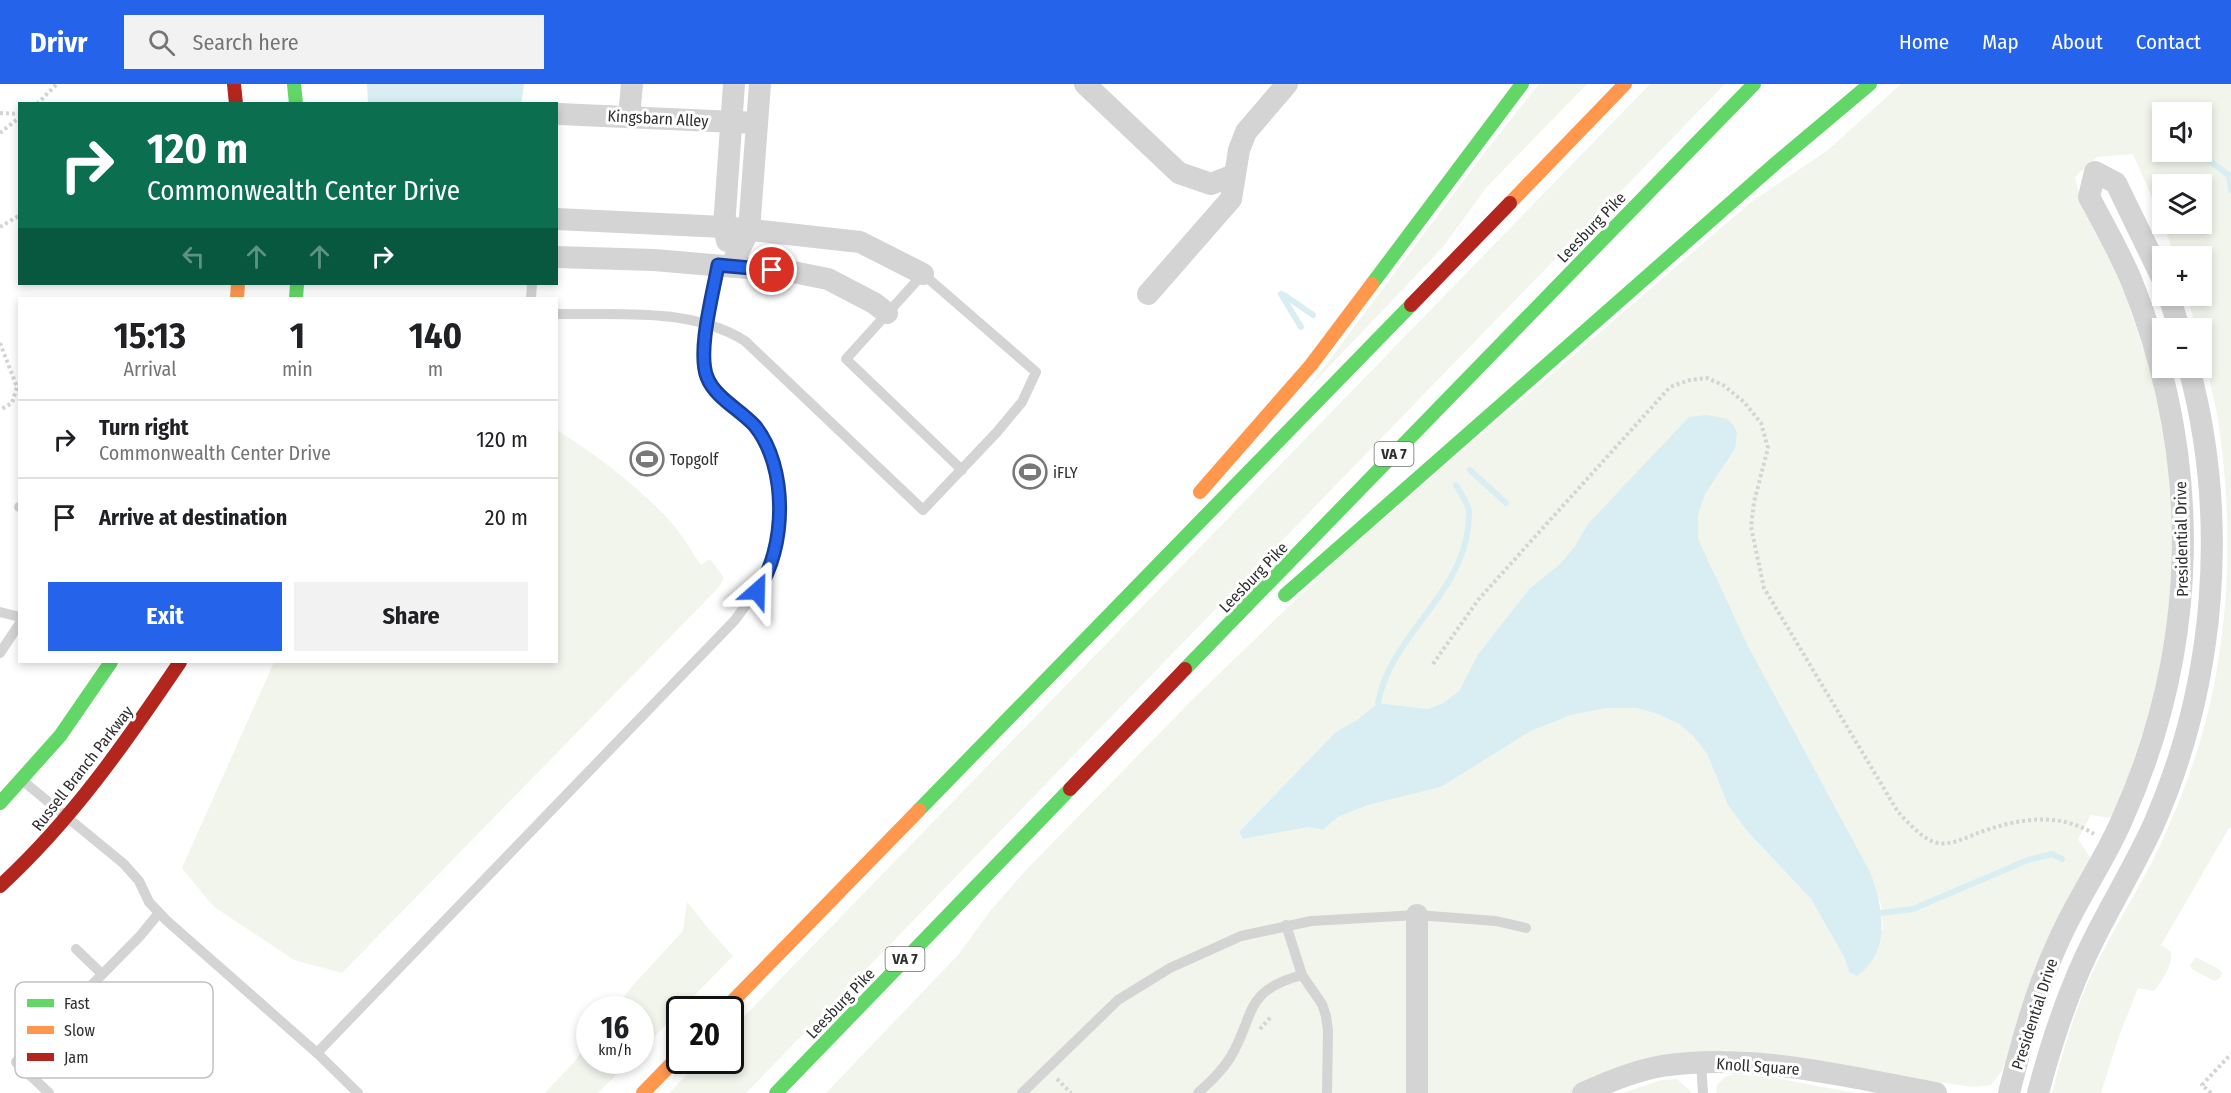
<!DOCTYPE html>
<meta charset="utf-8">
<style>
:root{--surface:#fff;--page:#f2f2f2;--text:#202124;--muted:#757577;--line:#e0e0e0;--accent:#2563eb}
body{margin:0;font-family:"Fira Sans Condensed",sans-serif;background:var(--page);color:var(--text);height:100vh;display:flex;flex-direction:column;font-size:22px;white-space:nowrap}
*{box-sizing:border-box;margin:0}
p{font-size:20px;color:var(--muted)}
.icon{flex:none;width:33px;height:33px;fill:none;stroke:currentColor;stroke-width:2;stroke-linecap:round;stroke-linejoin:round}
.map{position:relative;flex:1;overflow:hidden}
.details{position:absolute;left:18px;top:213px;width:540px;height:366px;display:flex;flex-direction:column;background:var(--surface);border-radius:0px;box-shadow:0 3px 9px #0003}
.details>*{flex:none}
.banner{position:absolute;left:18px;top:18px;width:540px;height:183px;border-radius:0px;box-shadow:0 3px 9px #0003;background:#0b6e4f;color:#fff;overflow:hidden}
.controls{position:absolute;left:2152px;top:18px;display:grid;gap:12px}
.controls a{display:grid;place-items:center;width:60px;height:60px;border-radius:0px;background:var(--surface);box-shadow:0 3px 9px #0003;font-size:30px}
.speed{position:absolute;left:576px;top:912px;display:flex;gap:12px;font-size:30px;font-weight:700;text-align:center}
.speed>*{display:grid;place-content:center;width:78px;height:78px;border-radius:50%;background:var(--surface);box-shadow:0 3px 9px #0003;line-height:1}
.speed small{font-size:15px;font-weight:400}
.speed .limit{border:3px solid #111;border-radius:9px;background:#fff;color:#111}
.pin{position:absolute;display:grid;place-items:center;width:51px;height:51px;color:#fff;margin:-26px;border:3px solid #fff;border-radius:50%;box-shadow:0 2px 6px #0007}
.me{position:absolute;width:66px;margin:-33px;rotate:25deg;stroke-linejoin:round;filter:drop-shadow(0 0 4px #0008)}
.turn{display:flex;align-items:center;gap:21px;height:126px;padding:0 30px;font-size:27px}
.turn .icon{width:78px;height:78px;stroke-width:2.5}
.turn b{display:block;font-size:42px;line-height:51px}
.lanes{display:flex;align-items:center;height:57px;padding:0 30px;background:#0003;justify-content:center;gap:30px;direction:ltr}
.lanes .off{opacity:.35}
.eta{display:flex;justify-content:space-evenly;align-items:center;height:102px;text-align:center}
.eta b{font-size:36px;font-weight:700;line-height:42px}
.cta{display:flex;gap:12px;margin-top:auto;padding:12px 30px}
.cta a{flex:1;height:69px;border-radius:0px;background:var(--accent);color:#fff;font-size:24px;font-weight:700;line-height:69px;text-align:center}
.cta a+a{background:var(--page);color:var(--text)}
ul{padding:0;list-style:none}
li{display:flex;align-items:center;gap:18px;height:78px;padding:0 30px;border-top:2px solid var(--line)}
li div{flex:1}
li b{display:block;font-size:22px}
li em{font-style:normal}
header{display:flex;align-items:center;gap:36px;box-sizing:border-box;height:84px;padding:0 30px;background:var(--accent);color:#fff}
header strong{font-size:28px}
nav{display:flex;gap:33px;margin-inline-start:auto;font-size:21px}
.search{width:420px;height:54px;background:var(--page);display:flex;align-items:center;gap:15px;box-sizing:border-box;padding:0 21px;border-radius:0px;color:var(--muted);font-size:22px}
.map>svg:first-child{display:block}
</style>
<header>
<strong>Drivr</strong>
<div class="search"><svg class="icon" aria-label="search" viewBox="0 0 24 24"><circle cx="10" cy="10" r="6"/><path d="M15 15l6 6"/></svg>Search here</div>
<nav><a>Home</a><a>Map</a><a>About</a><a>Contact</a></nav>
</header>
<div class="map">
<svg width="2231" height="1009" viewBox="0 0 2231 1009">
<rect width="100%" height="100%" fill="#fff"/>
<g fill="#f2f5ec" fill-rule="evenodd">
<path d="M 1539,0 L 1587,0 L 1486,104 L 1443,163 L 1307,306 L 1485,68 Z"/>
<path d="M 1650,0 L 1725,0 L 746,1009 L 669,1009 L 701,977 L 730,976 L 731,946 Z"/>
<path d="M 1901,0 L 2231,0 L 2231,744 L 2229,744 L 2161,861 L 2171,868 C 2173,881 2162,897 2154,907 L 2138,904 L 2118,955 L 2101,1009 L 2052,1009 C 2061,974 2071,939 2085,905 C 2104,860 2131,819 2153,776 C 2183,715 2208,646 2218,578 C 2231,500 2230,421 2219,343 C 2215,309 2202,278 2202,244 L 2196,244 L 2187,212 L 2202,212 L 2202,172 L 2175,172 L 2163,140 L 2202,140 L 2202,100 L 2163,100 L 2163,139 L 2133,70 L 2097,73 L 2075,93 L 2083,126 L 2119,192 L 2162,321 L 2176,462 L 2162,591 L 2117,726 L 2110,734 L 2091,731 L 2078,755 L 2090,773 L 2090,781 L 2002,987 L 1991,1001 L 1973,1003 C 1934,997 1894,992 1855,985 C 1810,978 1764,965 1719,967 C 1667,969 1616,987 1570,1009 L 826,1009 L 958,871 L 991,826 L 1026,786 L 1193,615 L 1343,470 L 1751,118 L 1828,66 ZM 2163,28 L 2202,28 L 2202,68 L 2163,68 ZM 1735,365 L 1705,410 L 1698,432 L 1697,455 L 1748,562 L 1881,820 L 1883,845 L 1849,888 L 1844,873 L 1811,815 L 1747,747 L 1728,721 L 1707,670 L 1694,653 L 1679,640 L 1658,630 L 1636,624 L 1607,624 L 1571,631 L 1531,647 L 1441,703 L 1368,721 L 1338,733 L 1323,746 L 1310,743 L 1241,755 L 1239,748 L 1336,649 L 1357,636 L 1378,619 L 1428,625 L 1443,619 L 1459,607 L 1477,572 L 1529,505 L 1560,480 L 1575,462 L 1588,440 Z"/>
<path d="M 557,346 C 599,373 638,402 672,439 C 683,452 691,467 701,481 L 710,475 L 724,494 L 719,503 L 342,889 L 294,876 L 213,822 L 182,784 L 274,578 L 556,578 Z"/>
<path d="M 687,818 L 712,849 L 733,872 L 641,966 L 640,926 L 614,925 L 635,899 L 683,847 Z"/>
<path d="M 2196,873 L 2220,886 L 2222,890 L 2219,895 L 2214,897 L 2192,885 L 2190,881 Z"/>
<path d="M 589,958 L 590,976 L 630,977 L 598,1009 L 545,1009 L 575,977 Z"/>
<path d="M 1734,990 L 1776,994 L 1855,1009 L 1716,1009 L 1717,1001 L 1725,993 Z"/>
<path d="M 1677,995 L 1692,1009 L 1623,1009 L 1661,996 Z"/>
</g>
<g fill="#d8eef2">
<path d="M 367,0 L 524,0 L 521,20 L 368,19 Z"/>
<path d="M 1707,331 L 1727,335 L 1734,342 L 1737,349 L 1735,365 L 1705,410 L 1698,432 L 1698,455 L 1748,562 L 1871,790 C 1883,825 1892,866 1857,892 L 1849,888 L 1844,873 L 1811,815 L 1747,747 L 1728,721 L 1707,670 L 1694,653 L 1679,640 L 1658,630 L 1636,624 L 1607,624 L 1571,631 L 1531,647 L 1441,703 L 1368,721 L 1338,733 L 1323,746 L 1309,743 L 1242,755 L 1239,748 L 1336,648 L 1357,636 L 1378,619 L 1428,625 L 1443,619 L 1459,607 L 1477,572 L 1529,505 L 1560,480 L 1575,462 L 1588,440 L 1689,333 Z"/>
</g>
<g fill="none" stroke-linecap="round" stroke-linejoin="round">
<g stroke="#d8eef2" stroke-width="6">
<path d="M 2198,68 L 2231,93"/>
<path d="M 2231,91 L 2229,91 L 2231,106"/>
<path d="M 1281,210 L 1301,243"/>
<path d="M 1284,211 L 1313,231"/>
<path d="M 1470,386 L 1506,419"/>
<path d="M 1378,619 C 1390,552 1460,513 1468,444 C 1468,438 1470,431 1469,426 C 1466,417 1461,409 1456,401"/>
<path d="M 1881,829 L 1913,825 L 2028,776 L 2052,770 L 2062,775"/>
</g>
<g stroke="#d4d4d4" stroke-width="4" stroke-dasharray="3 3" stroke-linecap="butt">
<path d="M 37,20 L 57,0"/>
<path d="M 0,29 L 20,30"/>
<path d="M 0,49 L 20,33"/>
<path d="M 0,143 L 20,131"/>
<path d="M 0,259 L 17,303 L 12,319 L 0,326"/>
<path d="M 1433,580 L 1478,516 L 1670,303 L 1690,296 L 1707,294 L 1723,301 L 1744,318 L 1761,339 L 1768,364 L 1754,418 L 1751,443 L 1764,504 L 1898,728 C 1908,738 1920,753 1934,758 C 1948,763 1965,754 1978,749 C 2016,735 2058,727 2094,750"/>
<path d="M 1260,945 L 1271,933"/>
<path d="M 1057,995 L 1071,1009"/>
<path d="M 2211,1009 L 2202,1001 L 2231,970"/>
</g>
<g stroke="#d4d4d4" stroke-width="10">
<path d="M 531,214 L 532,200"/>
<path d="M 556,230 C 618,231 691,223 745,257 L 923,426 L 997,348 L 1022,318 L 1036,288 L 923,190 L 846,275 L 962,386"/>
<path d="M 19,423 L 20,423"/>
<path d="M 0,528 L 20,533"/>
<path d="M 0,569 L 20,539"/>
<path d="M 23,697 L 124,780 L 139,797 L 149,818 L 166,836 L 317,969 L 358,1009"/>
<path d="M 1286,841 L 1302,891 L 1322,920 L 1326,932 L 1328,947 L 1327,1009"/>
<path d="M 76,865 L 102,890"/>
<path d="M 317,969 L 735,536 L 764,496 L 775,465 L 779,408 L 773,375 L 755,343 L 708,296 L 702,277 L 718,181"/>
<path d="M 1701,978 L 1703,1009"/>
<path d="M 49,1009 L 16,978 L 140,852 L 159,829"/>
<path d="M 1022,1009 L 1118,916 L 1170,884 L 1241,852 L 1311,837 L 1417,831 L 1496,837 L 1526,844"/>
<path d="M 1198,1009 C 1210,998 1221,988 1230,974 C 1256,931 1242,907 1302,891"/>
</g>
<g stroke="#d4d4d4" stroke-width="22">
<path d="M 1085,0 L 1179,89 L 1211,100 L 1234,91"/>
<path d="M 559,30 L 757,39"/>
<path d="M 629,33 L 632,0"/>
<path d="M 556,135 L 724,143 L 860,158 L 923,190"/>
<path d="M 727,157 L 724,143 L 734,0"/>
<path d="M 556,173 L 654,176 L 793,188 L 828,195 L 874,219 L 887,229"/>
<path d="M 731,182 L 749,146 L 760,0"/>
<path d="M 1148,210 L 1231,115 L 1239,66 L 1246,48 L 1287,0"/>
<path d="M 2169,212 L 2179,244"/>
<path d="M 1417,831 L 1417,1009"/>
<path d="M 1583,1009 C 1608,998 1634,987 1662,982 C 1753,968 1846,993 1936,1009"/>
<path d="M 2009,1009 C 2022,957 2036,905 2059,856 C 2077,815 2103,779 2121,738 C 2200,564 2203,376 2132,198 C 2120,169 2104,141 2089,113 L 2095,88 L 2116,99 L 2163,196"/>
<path d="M 2038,1009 C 2052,956 2069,904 2094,855 C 2113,817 2135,781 2153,742 C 2216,600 2229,434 2189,284"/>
</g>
<g stroke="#63d668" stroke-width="14">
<path d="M 294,0 L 296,20"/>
<path d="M 1372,200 L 1522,0"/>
<path d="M 296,214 L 297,200"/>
<path d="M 1285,511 L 1776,79 L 1870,0"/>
<path d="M 1185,585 L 1754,0"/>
<path d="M 0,719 L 60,652 L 111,578"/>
<path d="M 919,726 L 1411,221"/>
<path d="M 776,1009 L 1070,705"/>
</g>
<g stroke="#ff974d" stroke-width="14">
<path d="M 1510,119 L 1625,0"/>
<path d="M 237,214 L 238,200"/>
<path d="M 1200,408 L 1311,281 L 1372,200"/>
<path d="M 724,926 L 919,726"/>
<path d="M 643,1009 L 680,971"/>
</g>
<g stroke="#b3261e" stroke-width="14">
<path d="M 234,0 L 236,20"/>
<path d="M 1411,221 L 1510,119"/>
<path d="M 1070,705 L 1185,585"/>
<path d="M 0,802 C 72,736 126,658 180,578"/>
</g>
</g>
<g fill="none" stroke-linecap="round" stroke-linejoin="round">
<defs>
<path id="route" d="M 757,507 C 787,464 788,383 755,342 C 741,326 715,314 707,293 C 697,267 713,210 718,181 L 772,186"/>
</defs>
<use href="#route" stroke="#184099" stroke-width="15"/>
<use href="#route" stroke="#2563eb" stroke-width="10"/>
</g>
<defs>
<symbol id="stadium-ring" viewBox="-11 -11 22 22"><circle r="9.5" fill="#fff" stroke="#787878" stroke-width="1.5"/><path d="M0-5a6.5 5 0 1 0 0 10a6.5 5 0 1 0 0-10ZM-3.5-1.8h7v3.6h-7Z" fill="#787878"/></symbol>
</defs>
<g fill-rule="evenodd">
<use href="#stadium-ring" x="628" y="356" width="38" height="38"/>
<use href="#stadium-ring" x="1011" y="369" width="38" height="38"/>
</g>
<g text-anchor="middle" stroke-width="6" stroke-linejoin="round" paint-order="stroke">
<g fill="#fff" stroke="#6d6d6d" stroke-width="1.5">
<rect x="1374.5" y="358" width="39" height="24" rx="4.5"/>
<rect x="885.5" y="863" width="39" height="24" rx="4.5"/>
</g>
<g font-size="15" font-weight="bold" fill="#2f2f2f">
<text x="1394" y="375">VA 7</text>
<text x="905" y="880">VA 7</text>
</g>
<g font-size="16" fill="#2f2f2f" stroke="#fff">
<text transform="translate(658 34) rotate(3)" y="6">Kingsbarn Alley</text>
<text transform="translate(1591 143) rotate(-46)" y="6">Leesburg Pike</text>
<text transform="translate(2181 455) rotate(-91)" y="6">Presidential Drive</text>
<text transform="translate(1253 493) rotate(-46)" y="6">Leesburg Pike</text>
<text transform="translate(82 684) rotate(-52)" y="6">Russell Branch Parkway</text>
<text transform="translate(840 919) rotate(-46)" y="6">Leesburg Pike</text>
<text transform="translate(2034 930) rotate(-72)" y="6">Presidential Drive</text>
<text transform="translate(1758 982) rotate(4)" y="6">Knoll Square</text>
</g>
<g font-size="16" fill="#2f2f2f" stroke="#fff" text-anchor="start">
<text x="670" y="381">Topgolf</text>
<text x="1053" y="394">iFLY</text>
</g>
</g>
<rect x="15" y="898" width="198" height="96" rx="9" fill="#fff" stroke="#c1c1c1" stroke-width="1.5"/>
<rect x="27" y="915" width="27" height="8" fill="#63d668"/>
<rect x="27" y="942" width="27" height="8" fill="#ff974d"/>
<rect x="27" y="969" width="27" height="8" fill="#b3261e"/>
<g font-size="16" fill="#2f2f2f">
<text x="64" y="925">Fast</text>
<text x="64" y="952">Slow</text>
<text x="64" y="979">Jam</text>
</g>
</svg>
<div class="controls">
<a><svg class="icon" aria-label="sound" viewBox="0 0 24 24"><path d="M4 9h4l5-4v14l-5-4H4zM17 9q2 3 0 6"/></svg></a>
<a><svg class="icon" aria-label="layers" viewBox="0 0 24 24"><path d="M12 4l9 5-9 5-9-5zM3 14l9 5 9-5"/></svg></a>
<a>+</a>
<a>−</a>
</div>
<div class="speed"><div>16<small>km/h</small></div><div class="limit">20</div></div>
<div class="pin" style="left:772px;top:186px;background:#d93025"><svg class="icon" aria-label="arrive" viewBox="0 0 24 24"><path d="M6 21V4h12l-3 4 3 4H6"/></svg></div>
<svg class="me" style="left:757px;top:507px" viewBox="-20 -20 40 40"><path d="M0-17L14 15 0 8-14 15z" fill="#2563eb" stroke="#fff" stroke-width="4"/></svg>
<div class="banner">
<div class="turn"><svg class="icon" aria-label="right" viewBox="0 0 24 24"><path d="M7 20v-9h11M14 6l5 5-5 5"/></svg><div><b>120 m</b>Commonwealth Center Drive</div></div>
<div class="lanes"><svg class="icon off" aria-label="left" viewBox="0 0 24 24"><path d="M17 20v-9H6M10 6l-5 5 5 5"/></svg><svg class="icon off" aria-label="ahead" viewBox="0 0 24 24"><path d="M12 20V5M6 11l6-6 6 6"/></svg><svg class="icon off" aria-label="ahead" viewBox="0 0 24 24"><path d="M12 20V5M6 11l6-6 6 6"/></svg><svg class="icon" aria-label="right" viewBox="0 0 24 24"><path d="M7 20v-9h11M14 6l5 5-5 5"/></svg></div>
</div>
<section class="details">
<div class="eta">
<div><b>15:13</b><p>Arrival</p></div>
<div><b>1</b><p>min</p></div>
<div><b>140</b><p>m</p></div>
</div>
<ul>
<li><svg class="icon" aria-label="right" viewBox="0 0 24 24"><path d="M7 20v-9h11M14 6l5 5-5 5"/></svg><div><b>Turn right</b><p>Commonwealth Center Drive</p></div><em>120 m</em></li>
<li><svg class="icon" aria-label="arrive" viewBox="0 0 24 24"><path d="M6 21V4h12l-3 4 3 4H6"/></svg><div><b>Arrive at destination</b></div><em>20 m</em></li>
</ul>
<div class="cta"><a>Exit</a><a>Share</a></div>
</section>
</div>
